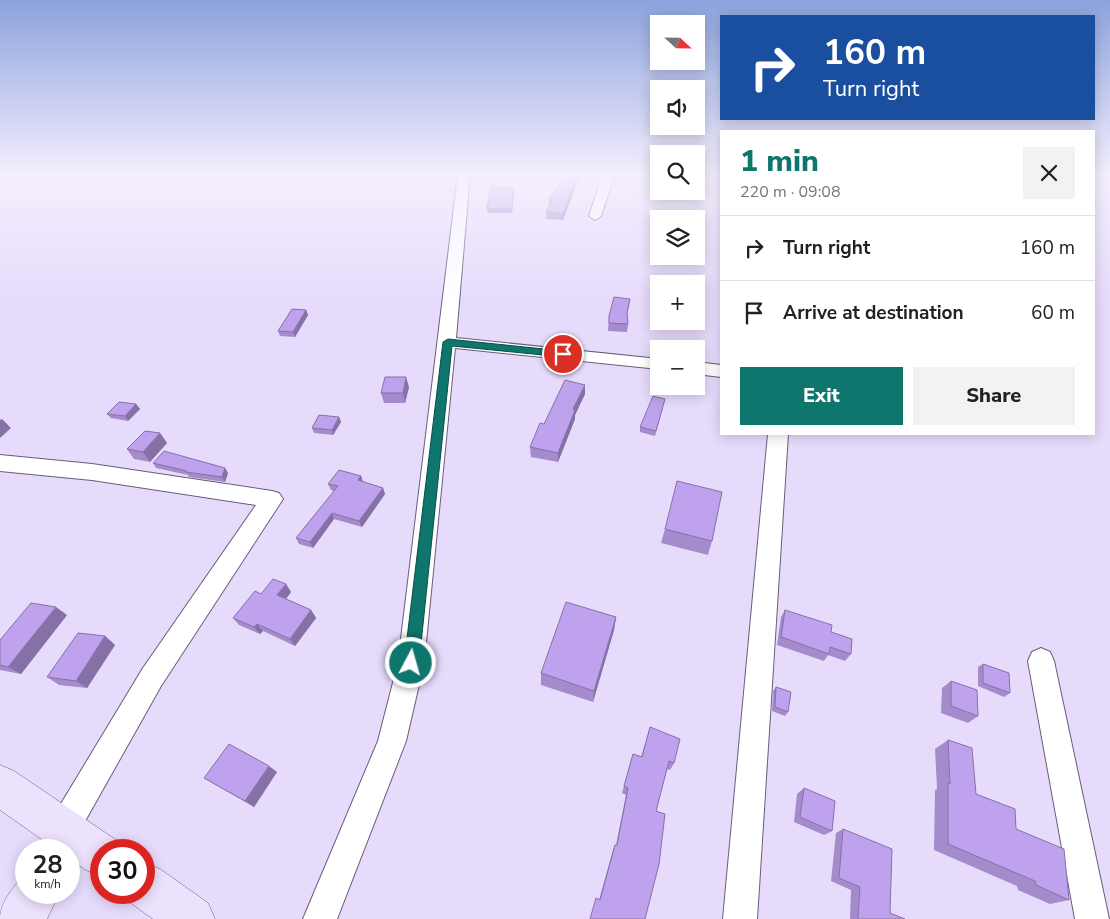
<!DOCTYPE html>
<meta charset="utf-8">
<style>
:root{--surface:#fff;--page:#f2f2f2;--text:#202124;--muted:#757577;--line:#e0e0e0;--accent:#0f766e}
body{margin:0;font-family:"Nunito Sans",sans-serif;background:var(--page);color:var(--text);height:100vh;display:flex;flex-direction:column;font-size:19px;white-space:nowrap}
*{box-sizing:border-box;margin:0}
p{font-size:16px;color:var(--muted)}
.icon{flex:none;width:28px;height:28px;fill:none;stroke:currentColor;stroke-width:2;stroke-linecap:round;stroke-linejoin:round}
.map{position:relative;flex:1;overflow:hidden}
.side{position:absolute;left:720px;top:130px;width:375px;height:305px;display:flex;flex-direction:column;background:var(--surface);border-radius:0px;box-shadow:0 2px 12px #0003}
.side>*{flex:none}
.banner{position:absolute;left:720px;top:15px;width:375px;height:105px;border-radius:0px;box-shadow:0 2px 12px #0003;background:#1a4fa0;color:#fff;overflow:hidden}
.needle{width:32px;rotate:112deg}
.controls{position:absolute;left:650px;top:15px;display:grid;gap:10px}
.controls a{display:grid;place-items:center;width:55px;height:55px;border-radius:0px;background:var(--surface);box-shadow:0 2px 12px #0003;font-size:25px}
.speed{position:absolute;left:15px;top:839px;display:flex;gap:10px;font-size:25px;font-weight:700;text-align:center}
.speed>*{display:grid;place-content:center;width:65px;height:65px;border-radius:50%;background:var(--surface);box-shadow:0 2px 12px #0003;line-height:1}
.speed small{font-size:12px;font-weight:400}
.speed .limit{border:8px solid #d22;background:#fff;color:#111}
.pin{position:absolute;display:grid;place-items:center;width:42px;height:42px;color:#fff;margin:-21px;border:2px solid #fff;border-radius:50%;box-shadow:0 1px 5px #0007}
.me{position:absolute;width:55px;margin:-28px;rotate:6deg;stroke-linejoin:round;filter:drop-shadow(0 0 4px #0008)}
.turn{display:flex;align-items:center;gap:18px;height:105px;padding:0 20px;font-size:22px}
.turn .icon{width:65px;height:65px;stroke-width:2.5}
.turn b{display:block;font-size:35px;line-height:42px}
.round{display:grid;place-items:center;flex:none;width:52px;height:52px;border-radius:0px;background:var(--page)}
.headline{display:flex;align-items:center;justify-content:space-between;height:85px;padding:0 20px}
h1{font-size:30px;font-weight:800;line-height:38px;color:var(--accent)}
.cta{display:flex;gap:10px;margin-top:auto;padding:10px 20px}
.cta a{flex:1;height:58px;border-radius:0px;background:var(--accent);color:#fff;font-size:20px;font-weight:800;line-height:58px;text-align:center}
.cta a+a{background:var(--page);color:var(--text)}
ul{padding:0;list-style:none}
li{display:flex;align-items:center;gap:15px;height:65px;padding:0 20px;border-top:1px solid var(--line)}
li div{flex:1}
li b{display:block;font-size:19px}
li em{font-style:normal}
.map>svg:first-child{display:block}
</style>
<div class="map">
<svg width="1110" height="919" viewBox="0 0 1110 919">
<rect width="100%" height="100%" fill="#e7dbfc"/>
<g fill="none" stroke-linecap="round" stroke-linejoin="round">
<defs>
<g id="street">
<path d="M 458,174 L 470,174 L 456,338 L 659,359 L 659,369 L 455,348 L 424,663 L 406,741 L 337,919 L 303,919 L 378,741 L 398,663 Z"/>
<path d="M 603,174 L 615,174 L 601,216 L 595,220 L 589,216 Z"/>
<path d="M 696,362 L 721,365 L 721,377 L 696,374 Z"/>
<path d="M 768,434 L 788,434 L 757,919 L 723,919 Z"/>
<path d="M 0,455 L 92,464 L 272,491 L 279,493 L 283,499 L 161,686 L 75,839 L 64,843 L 53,839 L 49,828 L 53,817 L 143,668 L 256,505 L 92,480 L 0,471 Z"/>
<path d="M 1041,648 L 1050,652 L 1054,661 L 1109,919 L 1075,919 L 1028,661 L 1032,652 Z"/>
</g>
<g id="secondary">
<path d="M 0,765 L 14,771 L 116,840 L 121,850 L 101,850 L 101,877 L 86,870 L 69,858 L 69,850 L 57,850 L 0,810 Z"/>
<path d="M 144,863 L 160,869 L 208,903 L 215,919 L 153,919 L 128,901 L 125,892 L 144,892 Z"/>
<path d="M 26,874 L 26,892 L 60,892 L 47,919 L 0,919 C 0,902 13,889 22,876 Z"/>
</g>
</defs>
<use href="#street" stroke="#685d7a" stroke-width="2"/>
<use href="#secondary" stroke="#685d7a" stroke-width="1"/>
<use href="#street" fill="#fff" fill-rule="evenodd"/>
<use href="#secondary" fill="#ede2fd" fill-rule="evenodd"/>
</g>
<g fill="#a48bcc">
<path d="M 565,174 L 580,174 L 563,220 L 546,219 L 546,212 L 549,206 L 549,200 L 558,187 Z"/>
<path d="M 514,192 L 512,213 L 488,213 L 487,209 Z"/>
<path d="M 630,299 L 627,316 L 628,324 L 627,332 L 608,331 L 609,316 Z"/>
<path d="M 306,310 L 308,315 L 295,337 L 280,336 L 278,331 Z"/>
<path d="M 585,385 L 585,394 L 575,415 L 575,419 L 558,462 L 531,457 L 530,447 L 544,424 Z"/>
<path d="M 409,387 L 405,403 L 384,403 L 381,393 Z"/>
<path d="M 665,399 L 655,436 L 640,432 L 640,427 Z"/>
<path d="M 136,404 L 140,409 L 128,421 L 111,418 L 107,414 Z"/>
<path d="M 339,417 L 341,422 L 333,435 L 314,433 L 312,428 Z"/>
<path d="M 160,433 L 167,443 L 150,462 L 134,459 L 127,449 Z"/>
<path d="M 153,463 L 225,468 L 228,473 L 225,482 L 189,477 L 188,475 L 156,468 Z"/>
<path d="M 361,476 L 363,482 L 383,488 L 385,494 L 362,527 L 334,519 L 313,548 L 299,544 L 296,538 L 334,491 L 331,490 L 328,484 Z"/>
<path d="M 665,529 L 712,541 L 708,555 L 661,543 Z"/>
<path d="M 286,584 L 291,592 L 286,599 L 311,610 L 316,618 L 295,646 L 263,631 L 260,634 L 239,625 L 233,618 L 261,594 Z"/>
<path d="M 785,610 L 831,632 L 851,654 L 845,661 L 828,655 L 824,661 L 777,645 L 781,617 Z"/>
<path d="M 67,615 L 21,674 L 0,670 L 0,640 Z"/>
<path d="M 616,617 L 614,630 L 593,702 L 541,685 L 541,673 Z"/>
<path d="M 105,636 L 115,645 L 87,688 L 59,685 L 47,677 Z"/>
<path d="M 983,664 L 1010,693 L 1004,697 L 978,686 L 978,667 Z"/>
<path d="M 951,681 L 978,716 L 968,723 L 941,713 L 942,688 Z"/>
<path d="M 776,687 L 788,712 L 785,716 L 772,711 L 773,691 Z"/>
<path d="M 650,727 L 674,763 L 670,770 L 667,769 L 656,811 L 659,864 L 599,900 L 613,850 L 615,845 L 616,845 L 626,795 L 622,793 L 633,754 L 641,757 Z"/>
<path d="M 948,740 L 976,794 L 1016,829 L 1069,900 L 1050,904 L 1018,890 L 1017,886 L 934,850 L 935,790 L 937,789 L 935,749 Z"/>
<path d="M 277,772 L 254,807 L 204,778 Z"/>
<path d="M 804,788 L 832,831 L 824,835 L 794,822 L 797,794 Z"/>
<path d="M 843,829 L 890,913 L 905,919 L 850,919 L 851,890 L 831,881 L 836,833 Z"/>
</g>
<g fill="#8671a6">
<path d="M 578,174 L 580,174 L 563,220 L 563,214 Z"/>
<path d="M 306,310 L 308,315 L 295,337 L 293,332 Z"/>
<path d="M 406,377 L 409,387 L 405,403 L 403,393 Z"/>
<path d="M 585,385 L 585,394 L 575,415 L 575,419 L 558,462 L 558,453 L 573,409 Z"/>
<path d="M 136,404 L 140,409 L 128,421 L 125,416 Z"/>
<path d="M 339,417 L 341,422 L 333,435 L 332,430 Z"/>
<path d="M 2,419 L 11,428 L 0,438 L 0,420 Z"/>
<path d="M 160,433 L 167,443 L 150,462 L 143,452 Z"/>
<path d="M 225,468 L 228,473 L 225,482 L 222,477 Z"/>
<path d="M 361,476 L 363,482 L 358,480 Z"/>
<path d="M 383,488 L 385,494 L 362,527 L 359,521 Z"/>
<path d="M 332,513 L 334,519 L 313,548 L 310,542 Z"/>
<path d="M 286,584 L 291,592 L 283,603 L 277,595 Z"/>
<path d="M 56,607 L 67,615 L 21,674 L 8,667 Z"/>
<path d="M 311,610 L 316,618 L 295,646 L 290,639 Z"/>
<path d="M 616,617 L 614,630 L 593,702 L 594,691 Z"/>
<path d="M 257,624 L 263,631 L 260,634 L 254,627 Z"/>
<path d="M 105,636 L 115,645 L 87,688 L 76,681 Z"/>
<path d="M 269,766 L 277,772 L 254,807 L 245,801 Z"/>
</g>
<g fill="#bfa2ed" stroke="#8671a6">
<path d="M 565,174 L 578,174 L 563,214 L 546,212 L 552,200 L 549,200 L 558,187 Z"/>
<path d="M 491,187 L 513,188 L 512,209 L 487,209 Z"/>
<path d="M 614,297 L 630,299 L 627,313 L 628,324 L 609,323 L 609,316 Z"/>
<path d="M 292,309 L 306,310 L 293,332 L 278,331 Z"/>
<path d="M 385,377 L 406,377 L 403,393 L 381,393 Z"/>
<path d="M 565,380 L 585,385 L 573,409 L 575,410 L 558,453 L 530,447 L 540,423 L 544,424 Z"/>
<path d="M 653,396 L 665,399 L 656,431 L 640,427 Z"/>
<path d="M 119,402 L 136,404 L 125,416 L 107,414 Z"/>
<path d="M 319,415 L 339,417 L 332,430 L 312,428 Z"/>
<path d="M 145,431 L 160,433 L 143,452 L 127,449 Z"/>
<path d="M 164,451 L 225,468 L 222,477 L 186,472 L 187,471 L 153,463 Z"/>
<path d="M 339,470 L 361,476 L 358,480 L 383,488 L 359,521 L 332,513 L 310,542 L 296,538 L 338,486 L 328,484 Z"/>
<path d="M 677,481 L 722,492 L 712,541 L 665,529 Z"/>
<path d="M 273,579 L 286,584 L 277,595 L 311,610 L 290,639 L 257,624 L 254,627 L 233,618 L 255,591 L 261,594 Z"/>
<path d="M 566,602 L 616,617 L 594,691 L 541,673 Z"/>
<path d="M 31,603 L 56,607 L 8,667 L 0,665 L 0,640 Z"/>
<path d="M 785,610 L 832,625 L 831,632 L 852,639 L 851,654 L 830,647 L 829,654 L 781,637 Z"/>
<path d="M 78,633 L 105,636 L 76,681 L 47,677 Z"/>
<path d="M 983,664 L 1009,673 L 1010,693 L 983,683 Z"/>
<path d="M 951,681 L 977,690 L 978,716 L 951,706 Z"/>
<path d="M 776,687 L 791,692 L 788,712 L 775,707 Z"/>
<path d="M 650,727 L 680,739 L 674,763 L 669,761 L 656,811 L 665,814 L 659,864 L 645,919 L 590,919 L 596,898 L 600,900 L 615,845 L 617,845 L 628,788 L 624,786 L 633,754 L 642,757 Z"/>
<path d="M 948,740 L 972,748 L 976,794 L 1015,809 L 1016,829 L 1064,849 L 1069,900 L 1036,885 L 1035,881 L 948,844 L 948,783 L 950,784 Z"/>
<path d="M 229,744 L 269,766 L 245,801 L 204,778 Z"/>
<path d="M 804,788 L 835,801 L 832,831 L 800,817 Z"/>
<path d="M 843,829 L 892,849 L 890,913 L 905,919 L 858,919 L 860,887 L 839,878 Z"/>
</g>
<linearGradient id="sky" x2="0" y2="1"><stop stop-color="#8ca2de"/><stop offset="0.58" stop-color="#f4effe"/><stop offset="1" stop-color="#f4effe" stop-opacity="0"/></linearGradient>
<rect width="1110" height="302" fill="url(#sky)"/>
<path fill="#0f766e" stroke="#0a4d48" d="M 448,339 L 563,351 L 568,354 L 563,357 L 452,346 L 419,663 L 416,668 L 411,670 L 406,668 L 404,663 L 443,342 Z"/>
</svg>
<div class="controls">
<a><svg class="needle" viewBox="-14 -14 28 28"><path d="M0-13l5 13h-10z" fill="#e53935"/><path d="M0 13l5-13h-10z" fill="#757577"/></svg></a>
<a><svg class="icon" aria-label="sound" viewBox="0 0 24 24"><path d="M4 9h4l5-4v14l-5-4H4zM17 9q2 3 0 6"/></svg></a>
<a><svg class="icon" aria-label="search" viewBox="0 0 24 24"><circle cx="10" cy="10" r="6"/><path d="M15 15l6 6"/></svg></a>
<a><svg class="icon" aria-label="layers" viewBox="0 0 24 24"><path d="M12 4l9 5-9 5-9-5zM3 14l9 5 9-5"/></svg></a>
<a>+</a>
<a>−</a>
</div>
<div class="speed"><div>28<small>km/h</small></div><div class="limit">30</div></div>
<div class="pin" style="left:563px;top:354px;background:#d93025"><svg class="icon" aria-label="arrive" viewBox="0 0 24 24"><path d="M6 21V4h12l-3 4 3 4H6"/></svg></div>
<svg class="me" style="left:411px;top:663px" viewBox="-20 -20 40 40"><circle r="17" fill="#0f766e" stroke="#fff" stroke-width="3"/><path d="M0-11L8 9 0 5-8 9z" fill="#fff"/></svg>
<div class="banner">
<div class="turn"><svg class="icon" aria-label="right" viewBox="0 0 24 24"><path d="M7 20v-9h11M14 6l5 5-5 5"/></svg><div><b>160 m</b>Turn right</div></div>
</div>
<section class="side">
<div class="headline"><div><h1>1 min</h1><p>220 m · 09:08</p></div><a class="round"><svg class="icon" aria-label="close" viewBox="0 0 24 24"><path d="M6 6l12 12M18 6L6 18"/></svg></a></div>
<ul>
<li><svg class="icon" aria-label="right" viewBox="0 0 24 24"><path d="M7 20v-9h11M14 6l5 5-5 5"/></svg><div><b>Turn right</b></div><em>160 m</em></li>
<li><svg class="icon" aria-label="arrive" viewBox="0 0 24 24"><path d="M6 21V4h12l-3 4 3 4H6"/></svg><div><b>Arrive at destination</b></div><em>60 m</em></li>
</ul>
<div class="cta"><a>Exit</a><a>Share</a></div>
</section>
</div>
